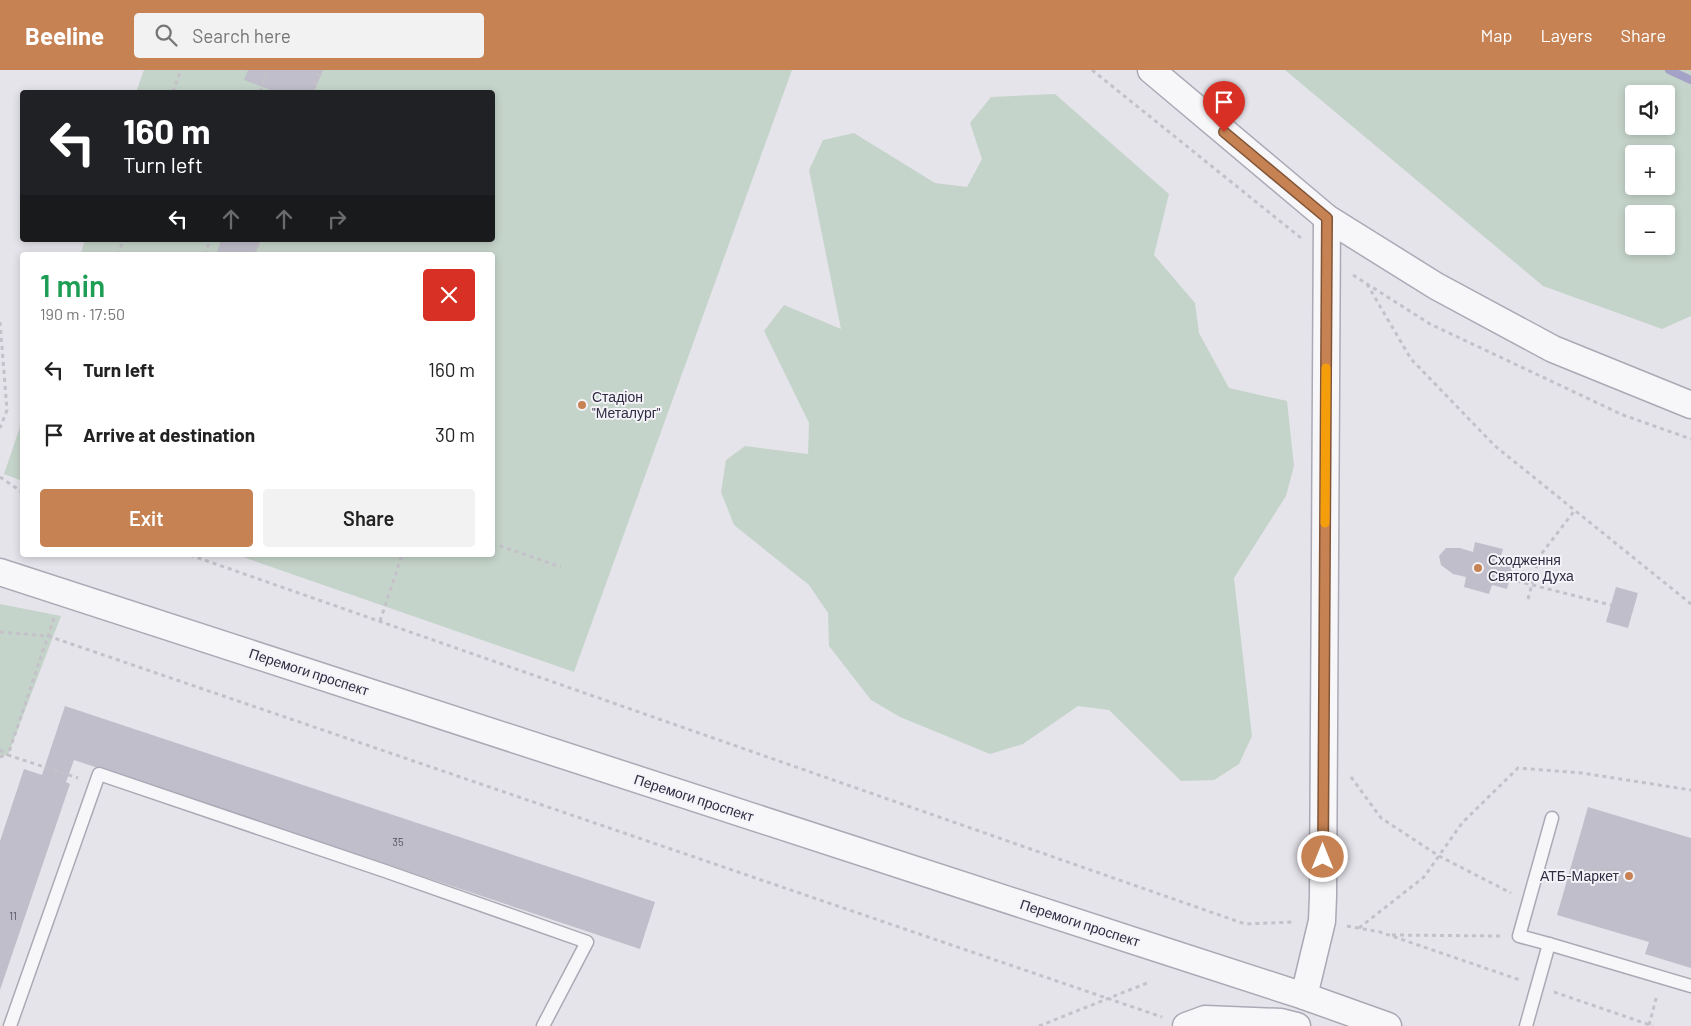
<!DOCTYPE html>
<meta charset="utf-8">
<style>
:root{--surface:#fff;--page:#f2f2f2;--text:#222;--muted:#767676;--accent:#c68253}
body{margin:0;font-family:Barlow,sans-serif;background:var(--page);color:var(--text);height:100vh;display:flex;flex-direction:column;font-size:19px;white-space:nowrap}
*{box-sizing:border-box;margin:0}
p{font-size:16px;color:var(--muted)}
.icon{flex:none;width:28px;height:28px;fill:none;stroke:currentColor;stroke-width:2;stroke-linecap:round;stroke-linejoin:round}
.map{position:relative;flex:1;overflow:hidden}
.details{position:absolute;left:20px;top:182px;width:475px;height:305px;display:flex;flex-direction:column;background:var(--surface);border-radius:5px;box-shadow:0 2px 8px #0003}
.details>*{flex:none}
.top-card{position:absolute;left:20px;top:20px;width:475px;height:152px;border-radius:5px;box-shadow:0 2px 8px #0003;background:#202124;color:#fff;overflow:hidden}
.controls{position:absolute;left:1625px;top:15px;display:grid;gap:10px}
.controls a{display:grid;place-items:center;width:50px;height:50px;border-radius:5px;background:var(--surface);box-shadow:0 2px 8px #0003;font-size:25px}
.pin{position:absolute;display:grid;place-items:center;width:42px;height:42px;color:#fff;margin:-51px -21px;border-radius:50% 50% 50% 0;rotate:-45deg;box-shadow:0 0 5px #0007}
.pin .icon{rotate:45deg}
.me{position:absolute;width:55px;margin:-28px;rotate:0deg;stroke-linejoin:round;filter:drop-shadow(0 0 4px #0008)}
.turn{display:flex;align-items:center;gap:18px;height:105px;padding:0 20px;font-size:22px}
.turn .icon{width:65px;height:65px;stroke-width:2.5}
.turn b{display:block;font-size:35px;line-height:42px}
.lanes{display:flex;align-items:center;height:48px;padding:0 20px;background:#0003;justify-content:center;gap:25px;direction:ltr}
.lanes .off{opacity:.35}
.round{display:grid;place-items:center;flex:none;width:52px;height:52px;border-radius:5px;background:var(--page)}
.overview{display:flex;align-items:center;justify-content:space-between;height:85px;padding:0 20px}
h1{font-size:30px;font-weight:600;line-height:38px;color:#1e9e55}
.primary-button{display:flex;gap:10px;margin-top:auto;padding:10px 20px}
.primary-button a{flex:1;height:58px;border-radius:5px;background:var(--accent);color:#fff;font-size:20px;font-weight:600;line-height:58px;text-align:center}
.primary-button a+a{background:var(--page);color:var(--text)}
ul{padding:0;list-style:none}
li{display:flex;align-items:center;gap:15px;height:65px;padding:0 20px}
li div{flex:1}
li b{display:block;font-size:19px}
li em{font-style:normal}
header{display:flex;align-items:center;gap:30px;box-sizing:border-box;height:70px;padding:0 25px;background:var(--accent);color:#fff}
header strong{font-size:24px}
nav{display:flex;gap:28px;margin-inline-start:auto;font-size:18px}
.search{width:350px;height:45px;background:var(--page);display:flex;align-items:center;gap:12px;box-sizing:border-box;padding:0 18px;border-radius:5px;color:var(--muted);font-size:19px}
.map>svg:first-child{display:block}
</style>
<header>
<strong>Beeline</strong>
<div class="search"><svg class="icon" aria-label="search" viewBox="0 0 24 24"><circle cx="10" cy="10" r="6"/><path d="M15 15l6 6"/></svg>Search here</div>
<nav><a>Map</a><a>Layers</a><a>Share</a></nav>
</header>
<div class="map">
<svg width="1691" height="956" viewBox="0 0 1691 956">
<rect width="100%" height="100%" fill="#e5e4eb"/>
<g fill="#c5d4ca" fill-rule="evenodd">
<path d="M 144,0 L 792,0 L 574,602 L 237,485 L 492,485 L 492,185 L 80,185 L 85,170 L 492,170 L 492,22 L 136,22 Z"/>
<path d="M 1285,0 L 1691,0 L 1691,246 L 1662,259 L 1543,216 ZM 1634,24 L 1666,24 L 1666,56 L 1634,56 ZM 1634,84 L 1666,84 L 1666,116 L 1634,116 ZM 1634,144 L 1666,144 L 1666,176 L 1634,176 Z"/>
<path d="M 1055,24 L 1169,124 L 1154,185 L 1195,233 L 1199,263 L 1229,318 L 1287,331 L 1294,396 L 1286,426 L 1234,508 L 1252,666 L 1239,694 L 1214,710 L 1181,711 L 1109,640 L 1078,636 L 1023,674 L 990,684 L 900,647 L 871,630 L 829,576 L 828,543 L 809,515 L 734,455 L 721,422 L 726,390 L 745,376 L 808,384 L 809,353 L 764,261 L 784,235 L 841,259 L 809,100 L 823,70 L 854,63 L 935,113 L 967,117 L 982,89 L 970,53 L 991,27 Z"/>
<path d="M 22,351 L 22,411 L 4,404 Z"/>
<path d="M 0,534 L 61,546 L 8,685 L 0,686 Z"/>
</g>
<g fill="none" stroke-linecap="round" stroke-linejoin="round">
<path stroke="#a5a2c8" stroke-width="8" d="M 1669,0 L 1691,10"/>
</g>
<g fill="#c0beca">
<path d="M 248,0 L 323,0 L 314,22 L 273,22 L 273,21 L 244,10 Z"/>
<path d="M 221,170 L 260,170 L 255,185 L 216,185 Z"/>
<path d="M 1475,472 L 1503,479 L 1500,489 L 1514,494 L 1507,519 L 1492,515 L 1489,524 L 1464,517 L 1466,507 L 1453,504 L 1441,495 L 1439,486 L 1446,478 L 1460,478 L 1473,482 Z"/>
<path d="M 1616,517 L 1638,523 L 1628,558 L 1606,552 Z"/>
<path d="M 65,636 L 655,832 L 640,879 L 74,690 L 66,712 L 70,714 L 0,920 L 0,771 L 24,699 L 42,705 Z"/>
<path d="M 1588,737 L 1691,768 L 1691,898 L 1645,884 L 1649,872 L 1557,845 Z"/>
</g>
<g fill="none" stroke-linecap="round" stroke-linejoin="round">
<defs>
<g id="service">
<path d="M 1549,874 L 1519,866 L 1552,748"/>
<path d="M 10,956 L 99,704 L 385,801 L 587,872 L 543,956"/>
<path d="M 1526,956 L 1549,874 L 1691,916"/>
</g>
<g id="minor">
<path d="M 1151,0 L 1327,148 L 1436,216 L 1553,279 L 1691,335"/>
<path d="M 0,502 L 1159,879 L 1304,926 L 1388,956"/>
<path d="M 1304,926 L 1322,851 L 1323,826 L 1327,148"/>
<path d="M 1186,956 L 1205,949 L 1281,952 L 1297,956"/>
</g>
</defs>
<use href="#service" stroke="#aba9b5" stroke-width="15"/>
<use href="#minor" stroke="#aba9b5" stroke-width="29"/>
<g stroke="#c4c1c9" stroke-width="3" stroke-dasharray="4 4" stroke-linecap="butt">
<path d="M 1092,0 L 1301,168"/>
<path d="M 173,22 L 181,0"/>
<path d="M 260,22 L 268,0"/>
<path d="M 312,22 L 320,0"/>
<path d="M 118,185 L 123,170"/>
<path d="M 205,185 L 210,170"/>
<path d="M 254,185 L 260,170"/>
<path d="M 1353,205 L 1430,254 L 1623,345 L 1691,369"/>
<path d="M 1367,214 L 1411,289 L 1495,376 L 1691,534"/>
<path d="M 0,252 L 7,340 L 0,358"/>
<path d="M 0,407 L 22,422"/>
<path d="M 492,473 L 561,497"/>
<path d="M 190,485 L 1245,854 L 1294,852"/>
<path d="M 1509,509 L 1611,535"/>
<path d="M 1528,529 L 1539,487 L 1575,440"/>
<path d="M 54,548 L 8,685 L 78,708"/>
<path d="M 380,551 L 402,485"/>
<path d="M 0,562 L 48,566 L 1162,947"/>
<path d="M 0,680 L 8,685"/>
<path d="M 0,687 L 7,685"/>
<path d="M 1351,707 L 1381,748 L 1439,786 L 1511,823"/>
<path d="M 1347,856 L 1380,862 L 1520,910"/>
<path d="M 1359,858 L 1424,807 L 1462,753 L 1518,698 L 1582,703 L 1691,720"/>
<path d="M 1392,865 L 1500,866"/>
<path d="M 1554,922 L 1653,956"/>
<path d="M 1649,955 L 1657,925"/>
<path d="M 1039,956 L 1147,913"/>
</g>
<use href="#service" stroke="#f7f6f9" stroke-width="12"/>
<use href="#minor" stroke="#f7f6f9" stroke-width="26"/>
</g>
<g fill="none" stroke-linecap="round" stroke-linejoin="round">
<defs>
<path id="route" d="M 1224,62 L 1327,148 L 1323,787"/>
</defs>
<use href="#route" stroke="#815436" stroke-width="12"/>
<use href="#route" stroke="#c68253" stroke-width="9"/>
<path stroke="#f59e0b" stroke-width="9" d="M 1325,453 L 1326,298"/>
</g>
<g fill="#c68253" stroke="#f4f3f8" stroke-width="2">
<circle cx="582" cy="335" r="5"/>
<circle cx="1478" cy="498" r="5"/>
<circle cx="1629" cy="806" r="5"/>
</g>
<g text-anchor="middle" stroke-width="4" stroke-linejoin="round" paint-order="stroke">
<g font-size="11" fill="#555064">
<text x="398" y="776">35</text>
<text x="13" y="850">11</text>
</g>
<g font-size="14" fill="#312c42" stroke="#f4f3f8" text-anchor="start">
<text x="592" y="332">Стадіон<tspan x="592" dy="16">"Металург"</tspan></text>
<text x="1488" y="495">Сходження<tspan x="1488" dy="16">Святого Духа</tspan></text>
<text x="1619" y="811" text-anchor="end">АТБ-Маркет</text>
</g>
<g font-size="14" fill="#312c42" stroke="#f4f3f8">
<text transform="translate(309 602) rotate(18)" y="5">Перемоги проспект</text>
<text transform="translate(694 728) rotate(18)" y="5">Перемоги проспект</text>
<text transform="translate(1080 853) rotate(18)" y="5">Перемоги проспект</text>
</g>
</g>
</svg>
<div class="controls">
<a><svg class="icon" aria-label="sound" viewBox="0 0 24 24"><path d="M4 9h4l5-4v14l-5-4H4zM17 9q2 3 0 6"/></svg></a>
<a>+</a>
<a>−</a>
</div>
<div class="pin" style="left:1224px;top:62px;background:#d93025"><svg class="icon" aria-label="arrive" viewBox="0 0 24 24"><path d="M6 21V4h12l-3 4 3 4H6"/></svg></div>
<svg class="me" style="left:1323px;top:787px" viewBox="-20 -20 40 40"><circle r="17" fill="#c68253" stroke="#fff" stroke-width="3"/><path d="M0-11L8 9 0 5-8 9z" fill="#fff"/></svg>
<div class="top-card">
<div class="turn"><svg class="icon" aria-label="left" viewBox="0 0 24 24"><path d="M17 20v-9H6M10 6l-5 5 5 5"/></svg><div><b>160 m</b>Turn left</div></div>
<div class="lanes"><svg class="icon" aria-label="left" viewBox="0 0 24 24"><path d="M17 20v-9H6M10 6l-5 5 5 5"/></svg><svg class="icon off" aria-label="ahead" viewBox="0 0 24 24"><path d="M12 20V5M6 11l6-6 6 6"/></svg><svg class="icon off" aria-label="ahead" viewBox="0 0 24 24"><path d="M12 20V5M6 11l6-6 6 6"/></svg><svg class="icon off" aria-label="right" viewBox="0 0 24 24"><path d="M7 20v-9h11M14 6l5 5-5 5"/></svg></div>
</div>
<section class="details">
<div class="overview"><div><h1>1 min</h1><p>190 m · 17:50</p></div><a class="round" style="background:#d93025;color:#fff"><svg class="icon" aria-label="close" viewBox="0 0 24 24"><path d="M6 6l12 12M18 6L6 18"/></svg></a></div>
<ul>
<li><svg class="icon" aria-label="left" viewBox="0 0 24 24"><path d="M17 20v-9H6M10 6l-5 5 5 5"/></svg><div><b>Turn left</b></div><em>160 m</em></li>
<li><svg class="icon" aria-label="arrive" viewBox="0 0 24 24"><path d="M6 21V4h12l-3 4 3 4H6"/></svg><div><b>Arrive at destination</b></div><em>30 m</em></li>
</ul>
<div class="primary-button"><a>Exit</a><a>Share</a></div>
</section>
</div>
